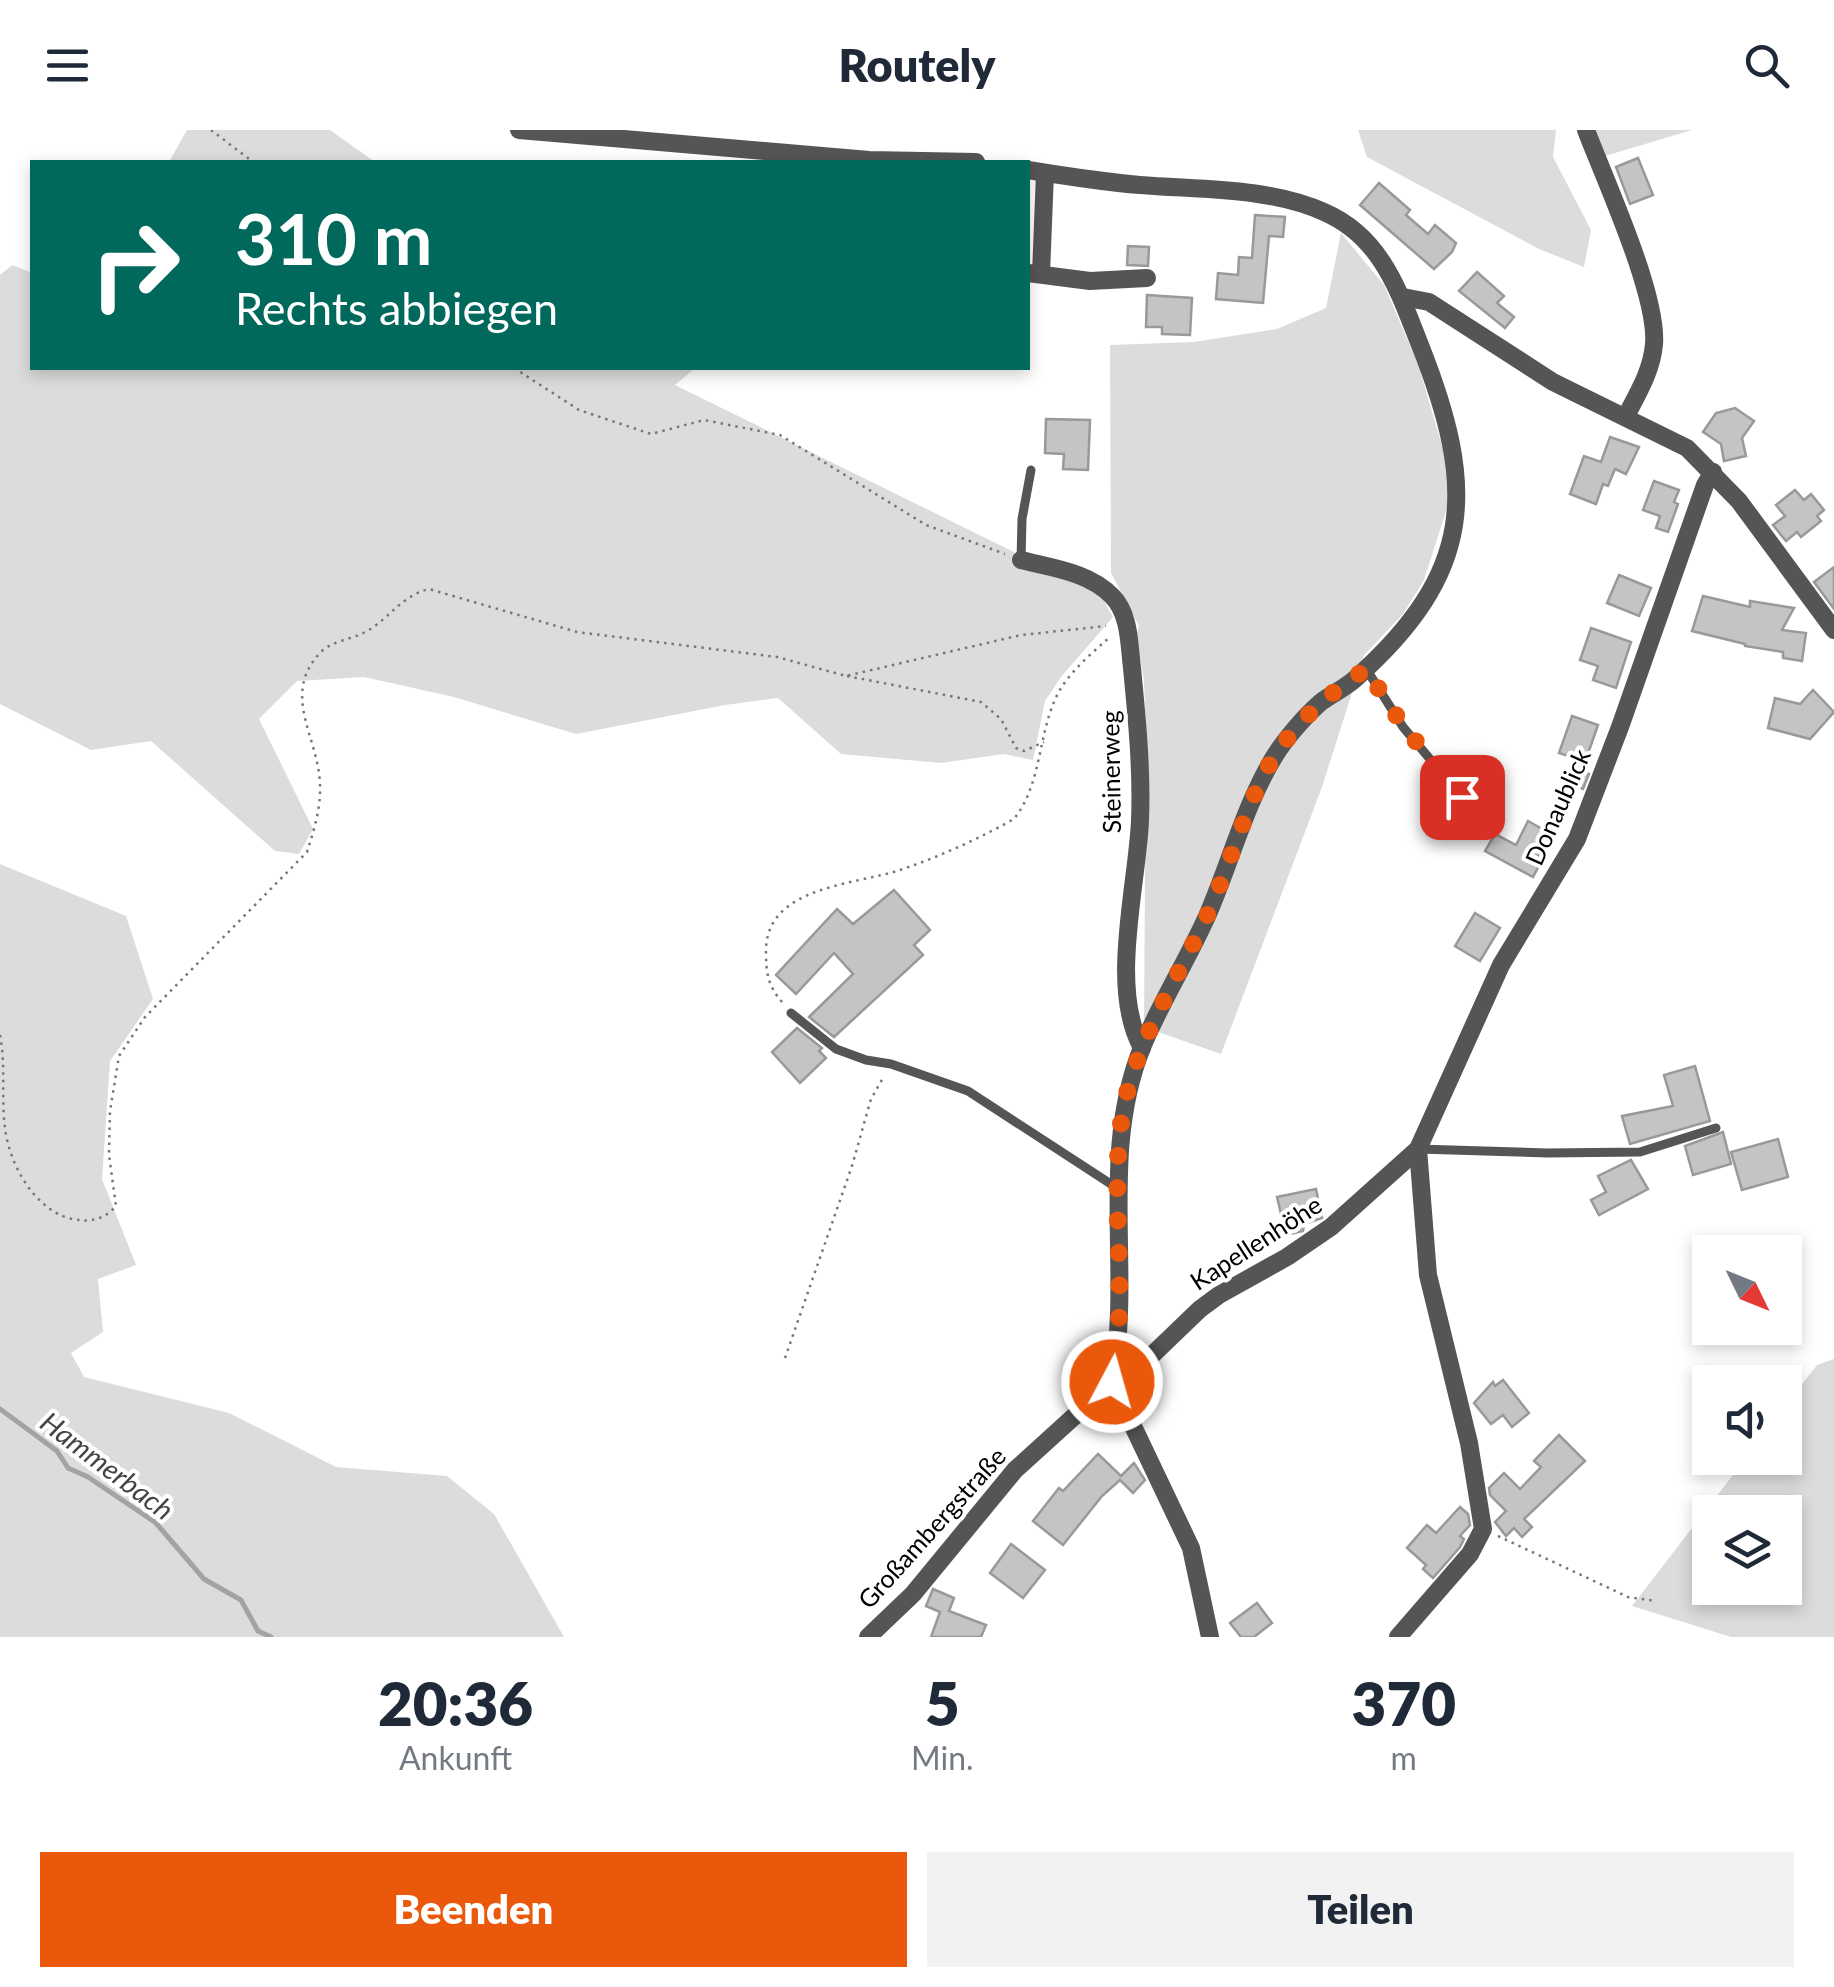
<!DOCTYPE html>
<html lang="de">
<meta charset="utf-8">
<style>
:root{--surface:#fff;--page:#f2f2f3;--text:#1f2937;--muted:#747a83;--accent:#ea580c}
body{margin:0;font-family:Lato,sans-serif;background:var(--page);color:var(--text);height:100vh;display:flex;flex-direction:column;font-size:38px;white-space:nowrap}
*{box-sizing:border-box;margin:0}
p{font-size:32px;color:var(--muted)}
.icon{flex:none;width:55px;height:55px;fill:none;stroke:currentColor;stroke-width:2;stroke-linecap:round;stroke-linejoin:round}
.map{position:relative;height:1507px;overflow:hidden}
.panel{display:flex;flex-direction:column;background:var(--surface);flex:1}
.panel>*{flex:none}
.guide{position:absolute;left:30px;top:30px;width:1000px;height:210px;border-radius:0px;box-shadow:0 5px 15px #0003;background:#00695c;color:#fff;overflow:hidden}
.needle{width:65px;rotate:133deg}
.tools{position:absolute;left:1692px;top:1105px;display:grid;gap:20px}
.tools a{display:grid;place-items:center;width:110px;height:110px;border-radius:0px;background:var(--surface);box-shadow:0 5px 15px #0003;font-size:50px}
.pin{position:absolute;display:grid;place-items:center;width:85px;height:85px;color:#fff;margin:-42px;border-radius:20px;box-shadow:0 5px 15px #0006}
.me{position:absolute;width:110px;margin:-55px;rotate:6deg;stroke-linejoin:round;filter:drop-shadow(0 0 8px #0008)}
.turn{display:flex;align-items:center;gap:35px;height:210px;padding:0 40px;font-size:45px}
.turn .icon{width:130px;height:130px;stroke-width:2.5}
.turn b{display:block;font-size:70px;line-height:85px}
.eta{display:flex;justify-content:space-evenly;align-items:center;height:170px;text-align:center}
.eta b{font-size:60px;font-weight:800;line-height:70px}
.button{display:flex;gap:20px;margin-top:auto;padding:20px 40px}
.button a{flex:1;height:115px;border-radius:0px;background:var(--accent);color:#fff;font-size:40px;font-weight:800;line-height:115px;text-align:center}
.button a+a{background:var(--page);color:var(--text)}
header{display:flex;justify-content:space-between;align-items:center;height:130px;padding:0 40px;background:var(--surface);font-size:45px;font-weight:800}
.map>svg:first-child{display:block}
</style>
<header><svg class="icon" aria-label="menu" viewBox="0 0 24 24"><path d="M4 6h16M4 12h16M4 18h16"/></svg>Routely<svg class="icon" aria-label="search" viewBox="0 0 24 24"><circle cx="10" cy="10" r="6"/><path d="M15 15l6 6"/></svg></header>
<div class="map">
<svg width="1834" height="1507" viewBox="0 0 1834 1507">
<rect width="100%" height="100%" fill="#fff"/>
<g fill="#dcdcdc" fill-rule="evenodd">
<path d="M 187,0 L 330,0 L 375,32 L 169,32 Z"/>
<path d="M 1358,0 L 1556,0 L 1553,27 L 1591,100 L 1584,137 L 1539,119 L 1367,27 Z"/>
<path d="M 1594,0 L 1692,0 L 1605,26 Z"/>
<path d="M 1341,103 L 1384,155 L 1418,234 L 1448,336 L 1448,375 L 1424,450 L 1403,484 L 1364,525 L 1322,657 L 1221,924 L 1144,897 L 1146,603 L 1144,551 L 1136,505 L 1139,496 L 1111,443 L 1110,215 L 1194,212 L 1277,199 L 1326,178 Z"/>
<path d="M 12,135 L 32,143 L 32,238 L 695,238 L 675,255 L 1101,465 L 1113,487 L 1061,547 L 1045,571 L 1033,630 L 1004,624 L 941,633 L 841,624 L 778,568 L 725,575 L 576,604 L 454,567 L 364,547 L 297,551 L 259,589 L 313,699 L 299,724 L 275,721 L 151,611 L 91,620 L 0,574 L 0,145 Z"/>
<path d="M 0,734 L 126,786 L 153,869 L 110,931 L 102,1049 L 136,1135 L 98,1149 L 103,1202 L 71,1223 L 84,1247 L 229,1283 L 336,1337 L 447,1346 L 494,1384 L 564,1507 L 0,1507 Z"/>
<path d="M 1834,1229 L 1834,1507 L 1731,1507 L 1632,1476 L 1746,1328 L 1785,1328 L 1785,1276 L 1817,1235 ZM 1785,1382 L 1785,1458 L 1710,1458 L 1710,1382 Z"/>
</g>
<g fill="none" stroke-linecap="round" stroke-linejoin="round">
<path stroke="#a3a3a3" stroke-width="5" d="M 0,1279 L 57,1321 L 68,1338 L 88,1347 L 156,1393 L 204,1449 L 241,1470 L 258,1501 L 271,1507"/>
</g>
<g fill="#c4c4c4" stroke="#999" stroke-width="2.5">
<path d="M 1638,28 L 1653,65 L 1630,74 L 1616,37 Z"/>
<path d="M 1379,53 L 1410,80 L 1406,85 L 1428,104 L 1435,95 L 1456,113 L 1452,122 L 1434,139 L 1360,75 Z"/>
<path d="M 1255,85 L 1285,87 L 1283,107 L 1269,106 L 1263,173 L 1216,169 L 1218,143 L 1238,145 L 1239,127 L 1252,128 Z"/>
<path d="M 1128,116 L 1149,117 L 1148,136 L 1127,135 Z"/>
<path d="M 1477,142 L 1504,166 L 1497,173 L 1514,187 L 1505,198 L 1459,161 Z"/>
<path d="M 1147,165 L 1192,168 L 1190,205 L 1162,204 L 1162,197 L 1146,197 Z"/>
<path d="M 1735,278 L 1754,291 L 1742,308 L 1746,326 L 1724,331 L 1721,314 L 1703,302 L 1716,283 Z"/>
<path d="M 1046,289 L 1090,290 L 1088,340 L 1063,339 L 1064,324 L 1045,323 Z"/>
<path d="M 1610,307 L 1639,317 L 1626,344 L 1615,339 L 1608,356 L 1603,354 L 1596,374 L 1570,364 L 1584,326 L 1601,332 Z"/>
<path d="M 1654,351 L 1679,360 L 1674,372 L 1678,374 L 1668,402 L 1656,398 L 1660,386 L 1643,380 Z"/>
<path d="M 1795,360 L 1804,370 L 1811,364 L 1824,380 L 1817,386 L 1821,391 L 1801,407 L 1797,402 L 1786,411 L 1773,395 L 1785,386 L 1776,375 Z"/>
<path d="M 1834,437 L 1834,479 L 1814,452 Z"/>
<path d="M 1619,445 L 1651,458 L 1639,486 L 1607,473 Z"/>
<path d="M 1703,466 L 1750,477 L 1750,471 L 1794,478 L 1782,500 L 1806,503 L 1802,531 L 1783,528 L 1783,522 L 1745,516 L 1745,514 L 1692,501 Z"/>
<path d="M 1591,498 L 1631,512 L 1616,558 L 1593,550 L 1598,536 L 1580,530 Z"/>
<path d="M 1813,560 L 1834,582 L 1810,609 L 1768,598 L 1775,568 L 1800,574 Z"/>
<path d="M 1572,586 L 1598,595 L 1582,641 L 1589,644 L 1583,659 L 1564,652 L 1574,628 L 1559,623 Z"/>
<path d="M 1528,691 L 1551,704 L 1537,728 L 1542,730 L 1533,747 L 1485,721 L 1495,704 L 1516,715 Z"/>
<path d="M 894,760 L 930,800 L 914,815 L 923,825 L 834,907 L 809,887 L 853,844 L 834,823 L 796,864 L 776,845 L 837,779 L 853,794 Z"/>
<path d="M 1475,783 L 1500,798 L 1480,831 L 1455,816 Z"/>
<path d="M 797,898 L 822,918 L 819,921 L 826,928 L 800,953 L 772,922 Z"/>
<path d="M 1695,936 L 1710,991 L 1630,1014 L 1622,986 L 1673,976 L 1664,945 Z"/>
<path d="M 1723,1002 L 1731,1034 L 1693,1045 L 1685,1016 Z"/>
<path d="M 1778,1009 L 1788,1047 L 1742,1060 L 1731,1022 Z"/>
<path d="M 1631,1030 L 1648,1059 L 1599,1085 L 1591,1070 L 1606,1062 L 1598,1046 Z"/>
<path d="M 1316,1059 L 1322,1088 L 1304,1094 L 1303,1101 L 1286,1105 L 1277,1067 Z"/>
<path d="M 1503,1250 L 1529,1283 L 1512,1297 L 1503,1285 L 1491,1294 L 1474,1273 L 1493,1252 L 1495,1256 Z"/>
<path d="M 1559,1305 L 1585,1331 L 1524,1389 L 1532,1397 L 1522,1407 L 1514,1398 L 1506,1406 L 1495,1392 L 1506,1381 L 1490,1365 L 1489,1358 L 1504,1343 L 1520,1359 L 1541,1337 L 1534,1331 Z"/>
<path d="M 1098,1324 L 1121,1346 L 1134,1333 L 1145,1350 L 1133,1363 L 1120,1350 L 1102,1366 L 1063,1415 L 1033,1391 L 1059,1358 L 1063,1361 Z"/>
<path d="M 1460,1377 L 1468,1384 L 1470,1395 L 1460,1406 L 1464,1409 L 1460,1417 L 1433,1448 L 1423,1439 L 1426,1435 L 1407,1418 L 1427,1395 L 1436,1403 Z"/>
<path d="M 1011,1414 L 1045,1440 L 1023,1468 L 990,1443 Z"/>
<path d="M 933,1459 L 954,1468 L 949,1481 L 986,1495 L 981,1507 L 931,1507 L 940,1482 L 926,1476 Z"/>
<path d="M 1257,1473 L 1272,1493 L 1254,1507 L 1241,1507 L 1230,1493 Z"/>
</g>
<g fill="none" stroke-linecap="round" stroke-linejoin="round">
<g stroke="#777" stroke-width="2.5" stroke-dasharray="2.5 5" stroke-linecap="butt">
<path d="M 211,0 L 253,32"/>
<path d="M 514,238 L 579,280 L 651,304 L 704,290 L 780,305 L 926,395 L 1005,424"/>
<path d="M 847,546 L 981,572 L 1001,589 L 1016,618 L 1024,621 L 1044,612"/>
<path d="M 782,872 C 768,856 766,843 766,822 C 765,756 855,755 900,740 C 939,727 978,709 1014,689 C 1044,651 1037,598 1061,558 C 1073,539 1093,522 1110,507"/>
<path d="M 0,905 C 6,936 1,967 5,998 C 9,1033 33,1077 68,1088 C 88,1093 103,1091 116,1076 L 109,1025 L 110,981 L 119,926 L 145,887 L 307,722 C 314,700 321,678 320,655 C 319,608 281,566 319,524 C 331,510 352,510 367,501 C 390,488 401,466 429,459 L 577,502 L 777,527 L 846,546 L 1021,505 L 1106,496"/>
<path d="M 785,1228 L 852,1036 L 871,969 L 883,948"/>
<path d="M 1498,1406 L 1628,1467 L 1656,1471"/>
</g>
<g stroke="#555" stroke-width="9">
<path d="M 1021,430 L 1022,389 L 1031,340"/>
<path d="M 1365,537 L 1403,597 L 1462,667"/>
<path d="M 791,883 L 836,919 L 866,930 L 891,934 L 968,961 L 1117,1058"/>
<path d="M 1418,1019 L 1548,1023 L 1640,1022 L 1716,998"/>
</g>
<g stroke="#555" stroke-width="18">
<path d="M 519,0 L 869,30 L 976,32"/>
<path d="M 1586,0 C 1605,50 1658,165 1654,214 C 1652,240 1638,263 1626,286"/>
<path d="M 1028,40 C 1065,46 1103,52 1140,55 C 1200,60 1268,57 1324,82 C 1382,107 1399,162 1420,215 C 1477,359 1475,442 1355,549 C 1345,558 1332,564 1321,572 C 1305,586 1285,609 1274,627 C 1245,675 1230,733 1208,784 C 1188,829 1162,870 1143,915 C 1098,1024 1133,1140 1112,1252"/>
<path d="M 1028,143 L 1090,151 L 1147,148"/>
<path d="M 1041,144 L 1045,43"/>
<path d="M 1403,167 L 1429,172 L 1553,252 L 1687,318 L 1739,371 L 1834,500"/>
<path d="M 1021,430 C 1052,438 1089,442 1112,466 C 1130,484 1129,514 1132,538 C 1137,589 1142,640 1140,691 C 1137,757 1109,858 1142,918"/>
<path d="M 1112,1252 L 1191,1418 L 1210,1507"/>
<path d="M 868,1507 L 913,1464 L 1015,1340 L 1112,1252 L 1149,1228 L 1200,1179 L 1219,1165 L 1287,1127 L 1331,1097 L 1418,1019 L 1501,835 L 1577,709 L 1620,597 L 1705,355 L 1713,342"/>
<path d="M 1398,1507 L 1470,1424 L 1483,1399 L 1469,1313 L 1428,1145 L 1418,1019"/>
</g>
</g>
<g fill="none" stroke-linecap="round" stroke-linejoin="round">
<path stroke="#ea580c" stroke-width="18" stroke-dasharray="0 32.4" d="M 1112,1252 C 1129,1167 1110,1079 1121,993 C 1131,920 1174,855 1205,790 C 1230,737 1244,678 1273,628 C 1284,611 1303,590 1317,576 C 1332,561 1351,553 1365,538 L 1404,597 L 1462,667"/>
</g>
<g text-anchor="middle" stroke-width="8" stroke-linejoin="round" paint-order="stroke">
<g font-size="25" fill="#000" stroke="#fff">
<text transform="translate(1111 642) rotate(-91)" y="9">Steinerweg</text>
<text transform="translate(1558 677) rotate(-66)" y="9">Donaublick</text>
<text transform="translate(1256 1113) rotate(-33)" y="9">Kapellenhöhe</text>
<text transform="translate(932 1398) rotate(-48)" y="9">Großambergstraße</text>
</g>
<g font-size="28" font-style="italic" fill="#444" stroke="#fff">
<text transform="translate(107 1336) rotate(37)" y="10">Hammerbach</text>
</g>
</g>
</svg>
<div class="tools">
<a><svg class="needle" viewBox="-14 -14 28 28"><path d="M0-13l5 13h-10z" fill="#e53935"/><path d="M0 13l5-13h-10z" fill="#747a83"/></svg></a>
<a><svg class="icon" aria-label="sound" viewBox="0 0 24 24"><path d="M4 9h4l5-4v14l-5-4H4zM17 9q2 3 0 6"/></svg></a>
<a><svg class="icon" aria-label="layers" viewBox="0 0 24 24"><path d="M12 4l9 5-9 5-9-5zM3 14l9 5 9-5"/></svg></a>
</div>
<div class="pin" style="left:1462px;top:667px;background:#d93025"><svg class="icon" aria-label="arrive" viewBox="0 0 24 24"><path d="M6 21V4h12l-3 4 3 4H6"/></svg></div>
<svg class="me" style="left:1112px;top:1252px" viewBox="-20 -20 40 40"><circle r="17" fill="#ea580c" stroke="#fff" stroke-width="3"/><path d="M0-11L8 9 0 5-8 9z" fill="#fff"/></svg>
<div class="guide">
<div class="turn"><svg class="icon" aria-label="right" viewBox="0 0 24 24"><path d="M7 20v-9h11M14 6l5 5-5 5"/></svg><div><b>310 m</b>Rechts abbiegen</div></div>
</div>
</div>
<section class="panel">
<div class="eta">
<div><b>20:36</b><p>Ankunft</p></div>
<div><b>5</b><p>Min.</p></div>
<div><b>370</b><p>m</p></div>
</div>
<div class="button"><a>Beenden</a><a>Teilen</a></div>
</section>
